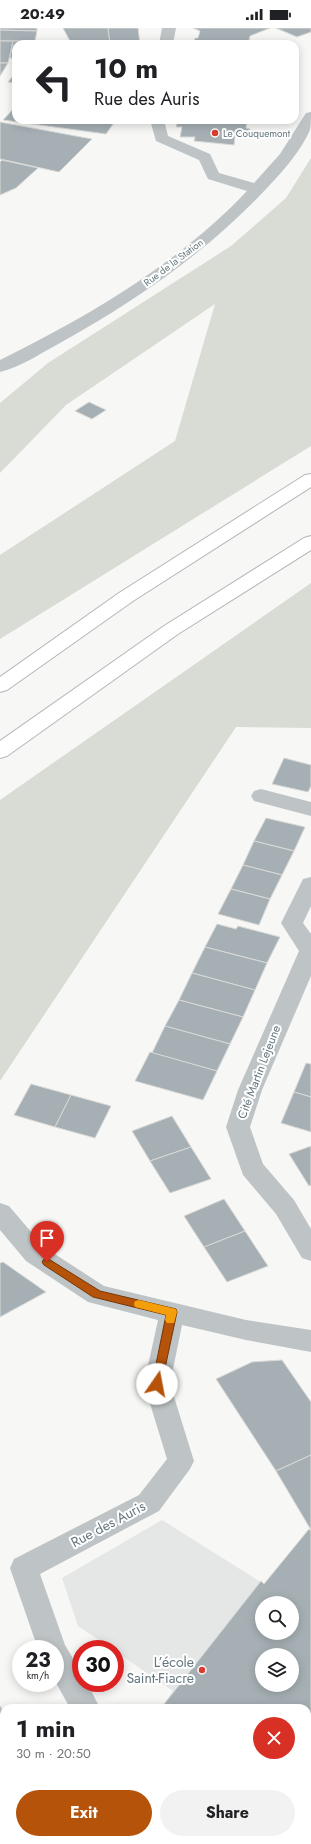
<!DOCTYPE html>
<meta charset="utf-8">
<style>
:root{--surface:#fff;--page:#f2f2f2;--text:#202124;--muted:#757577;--accent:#b45309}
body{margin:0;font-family:Jost,sans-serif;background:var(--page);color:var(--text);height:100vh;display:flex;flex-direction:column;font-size:15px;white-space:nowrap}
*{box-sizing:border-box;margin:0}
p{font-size:13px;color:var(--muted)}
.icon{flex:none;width:22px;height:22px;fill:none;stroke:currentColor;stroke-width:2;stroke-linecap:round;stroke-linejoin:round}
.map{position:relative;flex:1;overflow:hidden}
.details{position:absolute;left:0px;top:1676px;width:311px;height:140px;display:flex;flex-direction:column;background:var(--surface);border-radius:12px 12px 0 0;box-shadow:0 2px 10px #0003}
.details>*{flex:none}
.hud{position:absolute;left:12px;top:12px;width:287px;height:84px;border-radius:12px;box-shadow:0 2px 10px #0003;background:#fff;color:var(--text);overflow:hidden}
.controls{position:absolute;left:255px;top:1568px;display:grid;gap:8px}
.controls a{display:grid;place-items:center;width:44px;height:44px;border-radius:50%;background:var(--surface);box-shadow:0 2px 10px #0003;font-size:20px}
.speed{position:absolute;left:12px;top:1612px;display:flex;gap:8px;font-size:20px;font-weight:700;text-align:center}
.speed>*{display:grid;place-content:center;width:52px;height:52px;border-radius:50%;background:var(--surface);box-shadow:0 2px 10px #0003;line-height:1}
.speed small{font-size:10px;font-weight:400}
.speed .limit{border:6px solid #d22;background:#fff;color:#111}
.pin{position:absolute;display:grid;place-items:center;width:34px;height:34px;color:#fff;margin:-41px -17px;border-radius:50% 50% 50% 0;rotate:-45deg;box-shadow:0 0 4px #0007}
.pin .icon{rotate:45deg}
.me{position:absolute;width:44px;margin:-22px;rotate:12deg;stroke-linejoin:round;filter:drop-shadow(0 0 3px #0008)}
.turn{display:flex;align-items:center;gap:14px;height:84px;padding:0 16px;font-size:18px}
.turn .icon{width:52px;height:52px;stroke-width:2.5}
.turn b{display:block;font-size:28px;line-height:34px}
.round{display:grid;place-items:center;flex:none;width:42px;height:42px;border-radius:21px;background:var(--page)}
.overview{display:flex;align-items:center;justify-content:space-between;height:68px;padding:0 16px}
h1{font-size:24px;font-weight:700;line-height:30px}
.primary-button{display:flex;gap:8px;margin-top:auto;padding:8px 16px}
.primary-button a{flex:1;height:46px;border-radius:24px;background:var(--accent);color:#fff;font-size:16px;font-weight:700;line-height:46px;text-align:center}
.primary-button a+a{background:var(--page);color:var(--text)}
.status{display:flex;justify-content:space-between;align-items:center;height:28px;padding:0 20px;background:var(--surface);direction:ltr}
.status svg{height:11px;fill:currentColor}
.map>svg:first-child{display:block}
</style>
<div class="status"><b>20:49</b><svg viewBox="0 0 49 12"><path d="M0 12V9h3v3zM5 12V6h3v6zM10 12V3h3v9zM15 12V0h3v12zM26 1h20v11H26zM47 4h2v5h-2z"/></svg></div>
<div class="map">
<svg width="311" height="1816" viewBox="0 0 311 1816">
<rect width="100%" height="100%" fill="#f7f7f5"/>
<path fill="#e5e7e6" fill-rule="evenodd" d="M 162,1492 L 264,1556 L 309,1501 L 311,1503 L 311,1816 L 199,1816 L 196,1812 L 307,1812 L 307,1680 L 161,1680 L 173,1663 L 115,1623 L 115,1621 L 112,1621 L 78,1598 L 62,1550 ZM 262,1575 L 292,1575 L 292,1605 L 262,1605 ZM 262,1627 L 292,1627 L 292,1657 L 262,1657 Z"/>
<g fill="#d8dcd4">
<path d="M 311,130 L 311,418 L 0,611 L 0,527 L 175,413 L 215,276 L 66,377 L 0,445 L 0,375 L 48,335 L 231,218 L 286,170 Z"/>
<path d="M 311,555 L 311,700 L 236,699 L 0,1053 L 0,772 Z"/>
</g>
<g fill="#a6b0b4" stroke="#d9d9d7" fill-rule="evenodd">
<path d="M 0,0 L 37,0 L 37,3 L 0,2 Z"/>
<path d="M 63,0 L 108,0 L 110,15 L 71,15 Z"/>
<path d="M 108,0 L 138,0 L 140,16 L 110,16 Z"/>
<path d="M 193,0 L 270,0 L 250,8 L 248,16 L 193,16 L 195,10 L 198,10 L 200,3 Z"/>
<path d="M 276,0 L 311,0 L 311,4 L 297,9 Z"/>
<path d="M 0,2 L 37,3 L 35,13 L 0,13 Z"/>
<path d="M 0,13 L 13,13 L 8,35 L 0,35 Z"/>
<path d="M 13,13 L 110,15 L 110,16 L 16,16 L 16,30 L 10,30 Z"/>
<path d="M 0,35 L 8,35 L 0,48 Z"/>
<path d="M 16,44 L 16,55 L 8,54 Z"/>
<path d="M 16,78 L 16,92 L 116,92 L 106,106 L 3,92 Z"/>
<path d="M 178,92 L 253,92 L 247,93 L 246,100 L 250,101 L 248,110 L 235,109 L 234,117 L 194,113 L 195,109 L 180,109 L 182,99 L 176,99 Z"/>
<path d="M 0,94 L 92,111 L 59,144 L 0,131 Z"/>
<path d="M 2,132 L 38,140 L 16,160 L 0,167 L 0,134 Z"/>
<path d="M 89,374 L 106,382 L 92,391 L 75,383 Z"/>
<path d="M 284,730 L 311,737 L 311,758 L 308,764 L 272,756 Z"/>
<path d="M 266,790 L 305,799 L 294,823 L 254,813 Z"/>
<path d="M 254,813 L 294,823 L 282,847 L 243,837 Z"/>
<path d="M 243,837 L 282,847 L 270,871 L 231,861 Z"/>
<path d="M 231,861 L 270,871 L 259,897 L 218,886 Z"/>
<path d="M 217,896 L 236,901 L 238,898 L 280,909 L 267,935 L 205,919 Z"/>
<path d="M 205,919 L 267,935 L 255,962 L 192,945 Z"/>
<path d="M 192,945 L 255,962 L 243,989 L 179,972 Z"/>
<path d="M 179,972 L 243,989 L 230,1016 L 165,998 Z"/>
<path d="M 165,998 L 230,1016 L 217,1043 L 152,1025 Z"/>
<path d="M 150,1024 L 217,1043 L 203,1072 L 135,1053 Z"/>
<path d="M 306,1035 L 311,1036 L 311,1069 L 294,1064 Z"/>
<path d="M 31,1056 L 71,1067 L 55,1099 L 14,1087 Z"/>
<path d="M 294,1064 L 311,1069 L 311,1104 L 281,1095 Z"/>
<path d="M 71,1067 L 111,1078 L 95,1110 L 55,1099 Z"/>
<path d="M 172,1088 L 191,1119 L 150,1133 L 132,1103 Z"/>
<path d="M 311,1118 L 311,1157 L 309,1158 L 289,1126 Z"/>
<path d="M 191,1119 L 211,1151 L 170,1165 L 150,1133 Z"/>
<path d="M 224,1171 L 245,1203 L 204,1219 L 184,1188 Z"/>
<path d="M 245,1203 L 268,1238 L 227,1254 L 204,1219 Z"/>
<path d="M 3,1234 L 46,1264 L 0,1289 L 0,1235 Z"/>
<path d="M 282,1332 L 311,1374 L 311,1427 L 276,1443 L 216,1351 L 252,1334 Z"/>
<path d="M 311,1427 L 311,1502 L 276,1443 Z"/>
<path d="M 309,1501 L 311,1503 L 311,1816 L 199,1816 L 196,1812 L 307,1812 L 307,1680 L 161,1680 L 261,1553 L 264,1556 ZM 262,1575 L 292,1575 L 292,1605 L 262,1605 ZM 262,1627 L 292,1627 L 292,1657 L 262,1657 Z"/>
<path d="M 0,1678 L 4,1684 L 4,1812 L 81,1812 L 83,1816 L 0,1816 Z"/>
</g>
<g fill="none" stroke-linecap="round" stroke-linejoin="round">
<defs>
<g id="highway">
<path d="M 311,446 L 311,459 L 133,573 L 7,662 L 0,664 L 0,649 L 119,565 L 305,447 Z"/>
<path d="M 311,508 L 311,522 L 178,606 L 7,728 L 0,730 L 0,713 L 164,598 L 304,510 Z"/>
</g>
</defs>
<use href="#highway" stroke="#b2b7b9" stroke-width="2"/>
<g fill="#bec4c6" fill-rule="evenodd">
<path d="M 162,0 L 176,0 L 173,16 L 159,16 Z"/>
<path d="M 311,84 C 311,89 311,97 310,102 C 301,123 283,143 267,160 C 208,223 136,273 60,315 C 41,325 21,339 0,344 L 0,332 C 89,288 178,236 247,163 L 208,151 L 199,132 L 156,113 L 150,92 L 164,92 L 168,108 L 210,126 L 219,145 L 254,155 L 280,126 L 306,85 Z"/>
<path d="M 261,761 L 311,774 L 311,788 L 254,773 L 251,768 L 254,763 Z"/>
<path d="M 311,849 L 311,878 L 303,895 L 311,906 L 311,948 L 262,1062 L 250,1099 L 263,1136 L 294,1172 L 311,1201 L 311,1233 L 302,1230 L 276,1186 L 243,1147 L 226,1099 L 238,1062 L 299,923 L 281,895 L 303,851 Z"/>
<path d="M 0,1175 L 9,1178 L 44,1219 L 104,1258 L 246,1292 L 311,1302 L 311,1324 L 246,1312 L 182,1297 L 170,1356 L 194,1433 L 190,1441 L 159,1483 L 40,1546 L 65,1617 L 81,1644 L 81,1655 L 87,1655 L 100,1680 L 70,1680 L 55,1653 L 55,1621 L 38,1621 L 10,1540 L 14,1531 L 139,1467 L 167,1431 L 144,1356 L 158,1292 L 88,1274 L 26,1233 L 0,1202 Z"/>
<path d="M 147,1812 L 178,1812 L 180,1816 L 149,1816 Z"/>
</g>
<use href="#highway" fill="#fff" fill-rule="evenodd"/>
</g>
<path fill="#b45309" stroke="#753606" d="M 47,1230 L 100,1263 L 176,1281 L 177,1284 L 161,1359 L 157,1361 L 153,1359 L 152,1356 L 166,1287 L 93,1269 L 44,1237 L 42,1234 L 44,1231 Z"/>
<path fill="#f59e0b" d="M 139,1272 L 176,1281 L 177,1284 L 174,1295 L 167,1295 L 165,1292 L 166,1287 L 135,1279 L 134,1276 L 135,1273 Z"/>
<g fill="#dd3d2f" stroke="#fff" stroke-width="1.5">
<circle cx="215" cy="105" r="4"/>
<circle cx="202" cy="1642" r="4"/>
</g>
<g text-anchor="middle" stroke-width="4" stroke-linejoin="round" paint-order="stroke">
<g font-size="10" fill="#64777e" stroke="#fff" text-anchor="start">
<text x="223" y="109">Le Couquemont</text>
</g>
<g font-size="10" fill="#64777e" stroke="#fff">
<text transform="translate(173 234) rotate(-37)" y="4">Rue de la Station</text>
</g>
<g font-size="12" fill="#64777e" stroke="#fff">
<text transform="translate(259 1044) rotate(-69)" y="4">Cité Martin Lejeune</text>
</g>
<g font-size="14" fill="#64777e" stroke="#fff">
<text transform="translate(108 1496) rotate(-28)" y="5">Rue des Auris</text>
</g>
<g font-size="14" fill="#64777e" stroke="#fff" text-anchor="end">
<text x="194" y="1639">L’école<tspan x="194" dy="16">Saint-Fiacre</tspan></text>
</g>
</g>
</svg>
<div class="controls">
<a><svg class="icon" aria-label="search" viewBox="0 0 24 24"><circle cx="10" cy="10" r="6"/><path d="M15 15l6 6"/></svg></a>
<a><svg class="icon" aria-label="layers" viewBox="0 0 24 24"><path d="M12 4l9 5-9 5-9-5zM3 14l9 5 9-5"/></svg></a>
</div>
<div class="speed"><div>23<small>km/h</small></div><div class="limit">30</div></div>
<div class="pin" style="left:47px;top:1234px;background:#d93025"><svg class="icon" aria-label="arrive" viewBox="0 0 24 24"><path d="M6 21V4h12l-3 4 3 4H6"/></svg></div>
<svg class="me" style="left:157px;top:1356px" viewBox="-20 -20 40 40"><circle r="19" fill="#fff"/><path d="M0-13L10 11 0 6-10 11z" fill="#b45309"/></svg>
<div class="hud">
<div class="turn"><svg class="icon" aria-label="left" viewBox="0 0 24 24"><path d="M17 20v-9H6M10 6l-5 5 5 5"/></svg><div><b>10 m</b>Rue des Auris</div></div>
</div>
<section class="details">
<div class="overview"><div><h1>1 min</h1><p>30 m · 20:50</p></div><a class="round" style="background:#d93025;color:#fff"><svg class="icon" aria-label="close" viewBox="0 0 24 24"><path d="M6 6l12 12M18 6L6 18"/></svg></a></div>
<div class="primary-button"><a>Exit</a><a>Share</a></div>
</section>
</div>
